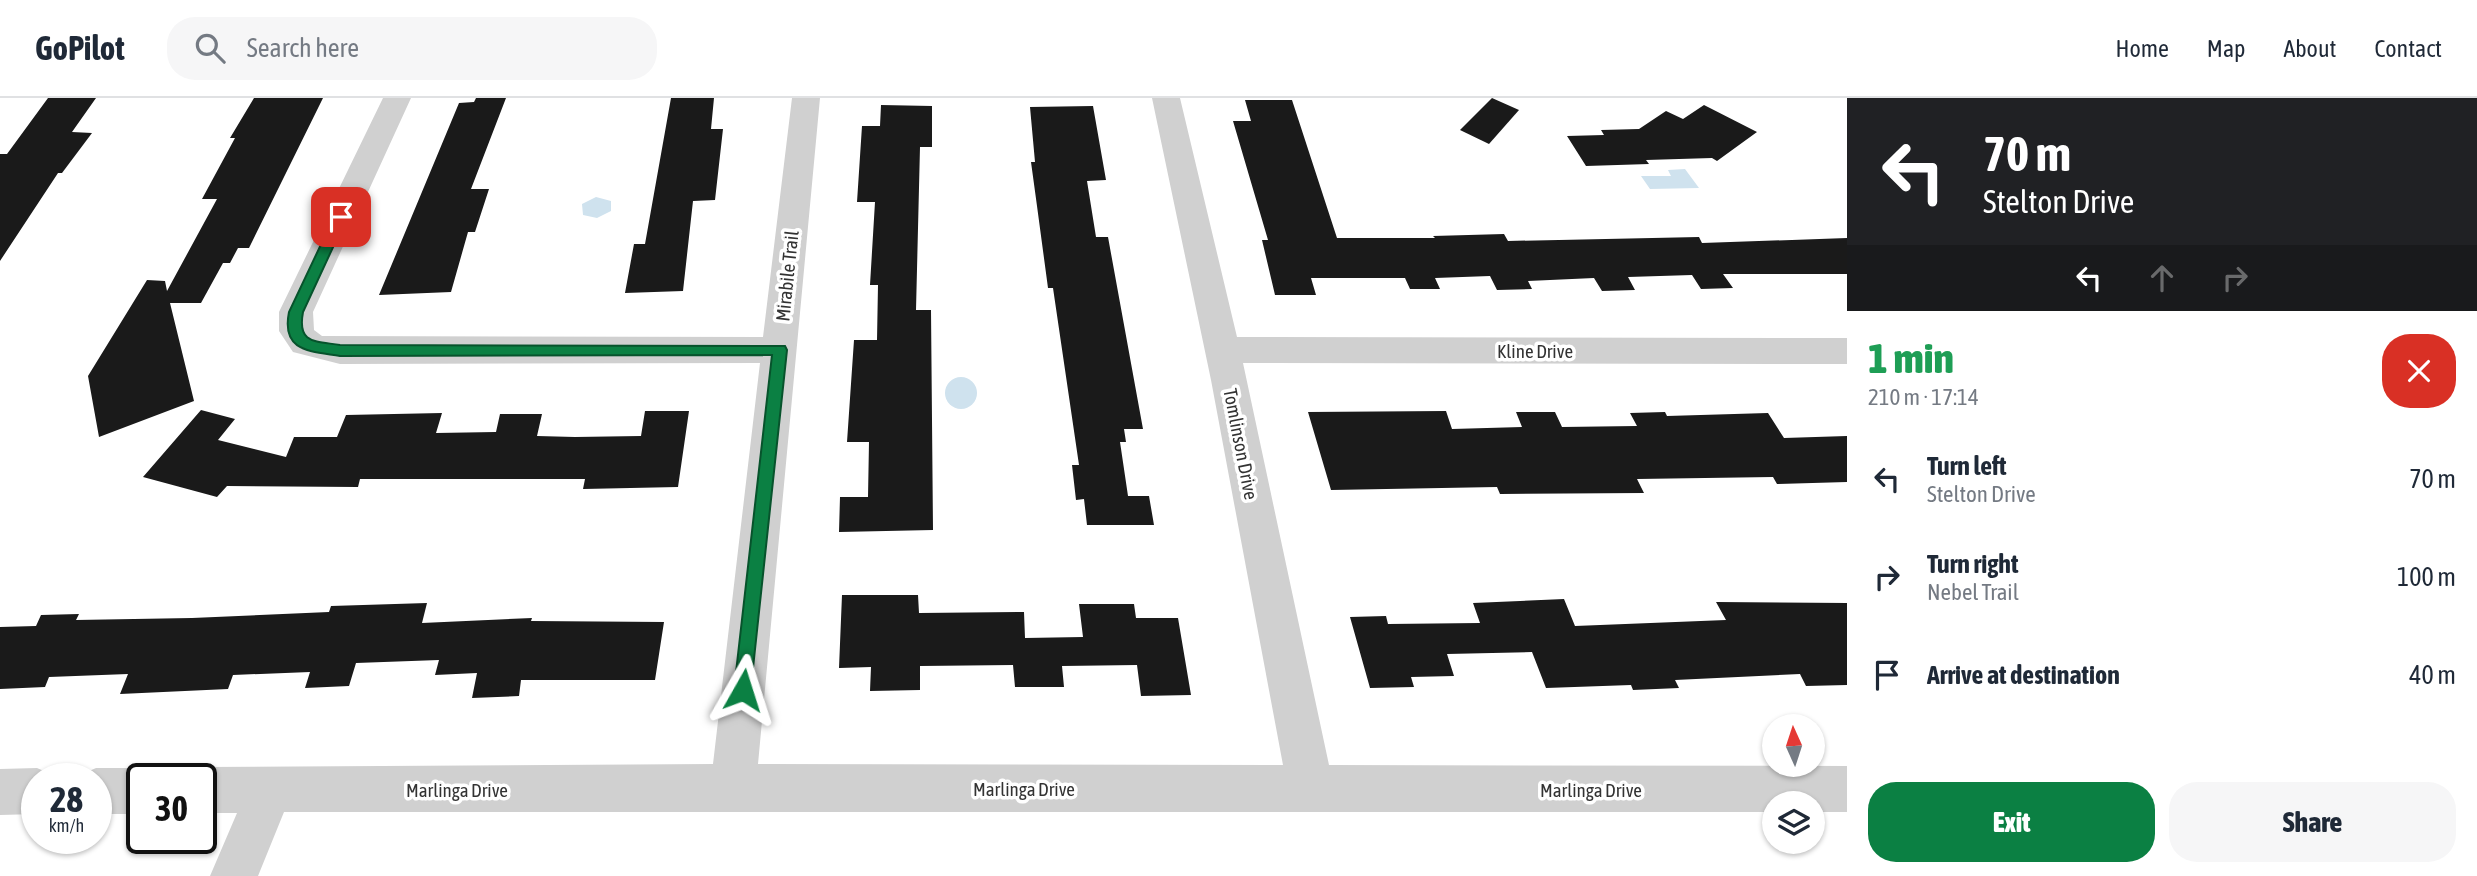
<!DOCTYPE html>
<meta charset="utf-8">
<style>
:root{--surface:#fff;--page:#f6f6f7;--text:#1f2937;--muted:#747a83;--line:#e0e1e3;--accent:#0b8043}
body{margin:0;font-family:"Asap Condensed",sans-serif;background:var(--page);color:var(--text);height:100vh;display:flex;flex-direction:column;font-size:26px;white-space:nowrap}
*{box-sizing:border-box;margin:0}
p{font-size:23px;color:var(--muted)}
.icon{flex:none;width:38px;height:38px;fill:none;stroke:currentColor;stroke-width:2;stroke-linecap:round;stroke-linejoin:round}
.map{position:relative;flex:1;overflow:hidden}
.drawer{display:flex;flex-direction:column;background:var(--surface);width:630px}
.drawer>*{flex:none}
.banner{background:#202124;color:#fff;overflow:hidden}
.needle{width:46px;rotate:357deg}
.controls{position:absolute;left:1762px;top:616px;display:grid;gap:14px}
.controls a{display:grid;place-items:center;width:63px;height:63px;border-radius:50%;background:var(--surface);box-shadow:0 2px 5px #0004;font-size:35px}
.speed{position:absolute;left:21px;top:665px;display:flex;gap:14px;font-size:35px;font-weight:700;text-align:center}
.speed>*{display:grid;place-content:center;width:91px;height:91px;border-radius:50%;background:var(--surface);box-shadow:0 2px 5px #0004;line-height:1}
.speed small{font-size:18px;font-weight:400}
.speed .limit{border:4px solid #111;border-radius:10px;background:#fff;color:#111}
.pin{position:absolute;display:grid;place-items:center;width:60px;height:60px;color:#fff;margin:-30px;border-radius:14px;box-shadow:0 4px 10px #0006}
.me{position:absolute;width:77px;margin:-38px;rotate:6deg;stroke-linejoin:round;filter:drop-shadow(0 0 5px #0008)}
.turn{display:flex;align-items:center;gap:24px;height:147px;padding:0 21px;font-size:32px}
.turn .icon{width:91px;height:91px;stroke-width:2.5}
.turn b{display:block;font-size:49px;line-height:60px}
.lanes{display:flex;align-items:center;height:66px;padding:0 21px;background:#0003;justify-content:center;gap:35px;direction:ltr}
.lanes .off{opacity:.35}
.round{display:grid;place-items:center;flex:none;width:74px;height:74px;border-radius:28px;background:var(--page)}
.summary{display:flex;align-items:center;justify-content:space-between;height:119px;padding:0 21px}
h1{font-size:42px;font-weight:800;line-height:52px;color:#1e9e55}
.primary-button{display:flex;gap:14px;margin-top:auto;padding:14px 21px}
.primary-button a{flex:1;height:80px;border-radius:28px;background:var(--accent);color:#fff;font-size:28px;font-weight:800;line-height:80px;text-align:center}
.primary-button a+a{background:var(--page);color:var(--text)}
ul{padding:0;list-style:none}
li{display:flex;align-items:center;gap:21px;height:98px;padding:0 21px}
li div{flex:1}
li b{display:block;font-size:26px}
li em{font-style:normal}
header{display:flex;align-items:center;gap:42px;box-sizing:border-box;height:98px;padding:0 35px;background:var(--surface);border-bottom:2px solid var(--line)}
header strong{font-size:33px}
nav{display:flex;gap:38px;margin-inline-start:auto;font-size:24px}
.search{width:490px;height:63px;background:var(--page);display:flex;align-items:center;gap:18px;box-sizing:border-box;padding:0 24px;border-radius:28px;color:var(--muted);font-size:26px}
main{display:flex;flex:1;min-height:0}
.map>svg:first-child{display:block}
</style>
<header>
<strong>GoPilot</strong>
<div class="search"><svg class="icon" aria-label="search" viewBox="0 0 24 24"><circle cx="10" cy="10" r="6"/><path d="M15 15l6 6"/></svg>Search here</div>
<nav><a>Home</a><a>Map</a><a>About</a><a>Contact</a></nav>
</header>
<main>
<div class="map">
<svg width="1847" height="778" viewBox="0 0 1847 778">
<rect width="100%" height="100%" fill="#fff"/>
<g fill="#cfe2ee">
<path d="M 1685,71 L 1699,90 L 1650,91 L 1641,78 L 1671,78 L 1668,72 Z"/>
<path d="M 596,99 L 611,103 L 611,113 L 597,120 L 583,117 L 582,106 Z"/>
<circle cx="961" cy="295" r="16"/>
</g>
<g fill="#1a1a1a">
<path d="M 48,0 L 96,0 L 72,34 L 92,35 L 62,75 L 58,75 L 0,163 L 0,56 L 7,56 Z"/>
<path d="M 254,0 L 323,0 L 249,150 L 238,150 L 230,165 L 223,165 L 201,205 L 170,205 L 194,303 L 99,339 L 88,278 L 147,182 L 165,183 L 167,193 L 217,101 L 202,101 L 235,40 L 230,40 Z"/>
<path d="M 476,0 L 506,0 L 471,91 L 489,91 L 475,134 L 468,134 L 451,194 L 379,197 L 459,5 L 474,4 Z"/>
<path d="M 671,0 L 714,0 L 711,31 L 723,31 L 715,102 L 693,103 L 683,193 L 625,195 L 634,146 L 645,146 Z"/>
<path d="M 1492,0 L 1519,12 L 1489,46 L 1460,32 Z"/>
<path d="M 1245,2 L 1292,2 L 1337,140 L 1435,140 L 1433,138 L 1504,136 L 1508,143 L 1699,139 L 1702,145 L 1847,140 L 1847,176 L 1723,176 L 1733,190 L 1701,191 L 1692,177 L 1628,179 L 1635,192 L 1602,193 L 1594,180 L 1528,183 L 1532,191 L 1497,192 L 1490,178 L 1435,180 L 1440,191 L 1410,191 L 1405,180 L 1311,180 L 1316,197 L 1275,197 L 1262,142 L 1268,142 L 1233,23 L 1251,23 Z"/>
<path d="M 881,7 L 932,8 L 932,49 L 920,49 L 916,212 L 931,212 L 933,432 L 839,434 L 840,399 L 868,399 L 869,344 L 847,344 L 854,242 L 877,242 L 878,187 L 870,187 L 875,104 L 857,104 L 862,28 L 880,28 Z"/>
<path d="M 1704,7 L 1757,34 L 1717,63 L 1712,60 L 1646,62 L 1649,66 L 1586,68 L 1567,38 L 1604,37 L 1601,32 L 1639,31 L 1666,13 L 1683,21 Z"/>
<path d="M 1093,8 L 1106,82 L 1087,83 L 1096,139 L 1108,139 L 1143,331 L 1124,331 L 1126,344 L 1120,344 L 1128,398 L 1149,398 L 1154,427 L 1087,427 L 1084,401 L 1076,402 L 1072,367 L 1079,367 L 1053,190 L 1048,190 L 1037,108 L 1031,64 L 1035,64 L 1030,9 Z"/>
<path d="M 201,312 L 235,321 L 218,342 L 286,359 L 294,339 L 337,339 L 346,317 L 442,315 L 436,335 L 496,334 L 500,316 L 542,316 L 537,338 L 575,339 L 641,338 L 645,313 L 689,313 L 678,389 L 583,391 L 585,381 L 360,381 L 358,389 L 227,388 L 217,399 L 143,379 Z"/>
<path d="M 1446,313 L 1452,331 L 1522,329 L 1516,314 L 1555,314 L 1562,329 L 1637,328 L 1630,315 L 1665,314 L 1667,318 L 1768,315 L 1784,340 L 1847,338 L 1847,384 L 1777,386 L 1773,379 L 1637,381 L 1644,395 L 1500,396 L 1497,389 L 1331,392 L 1308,314 Z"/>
<path d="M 842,497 L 918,497 L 919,515 L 1024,514 L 1025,540 L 1083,539 L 1079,506 L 1134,506 L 1136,520 L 1178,520 L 1191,597 L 1141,598 L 1137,567 L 1062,568 L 1064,589 L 1015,589 L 1013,567 L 920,568 L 920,592 L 870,593 L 871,569 L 839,570 Z"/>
<path d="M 1564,501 L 1575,528 L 1726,522 L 1716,504 L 1847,505 L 1847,587 L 1806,588 L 1800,576 L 1675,582 L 1679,590 L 1633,592 L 1631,587 L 1546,590 L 1532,554 L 1447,556 L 1454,578 L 1411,579 L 1414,589 L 1370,590 L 1350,519 L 1386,518 L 1388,526 L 1480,525 L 1473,505 Z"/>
<path d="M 427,505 L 422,525 L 532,520 L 531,523 L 664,524 L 655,582 L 521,582 L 519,598 L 472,600 L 477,575 L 435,577 L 439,562 L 356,565 L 349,588 L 305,590 L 310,574 L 233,577 L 228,591 L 120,596 L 128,576 L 49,579 L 45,589 L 0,591 L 0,529 L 36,528 L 41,517 L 79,516 L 76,522 L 192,520 L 329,514 L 331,508 Z"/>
</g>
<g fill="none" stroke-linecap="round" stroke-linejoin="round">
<g fill="#d0d0d0" fill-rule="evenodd">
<path d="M 383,0 L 411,0 L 313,214 L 314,232 L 322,238 L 763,239 L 792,0 L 820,0 L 758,666 L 1283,667 L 1211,282 L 1152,0 L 1180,0 L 1237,239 L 1847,240 L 1847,266 L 1243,265 L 1329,667 L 1847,668 L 1847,714 L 1813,714 L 1813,705 L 1774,705 L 1774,714 L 284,714 L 258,778 L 210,778 L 237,715 L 201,715 L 201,681 L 183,681 L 185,676 L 201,669 L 713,666 L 760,265 L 340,266 L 293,254 L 279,233 L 279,214 Z"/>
<path d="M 37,670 L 53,677 L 55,681 L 37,681 L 37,716 L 0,717 L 0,671 Z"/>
<path d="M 96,670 L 142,670 L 158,677 L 160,681 L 142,681 L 142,716 L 96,716 L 96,681 L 78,681 L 80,677 Z"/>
</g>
</g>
<path fill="#0b8043" stroke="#07532c" stroke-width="2" d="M 341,115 L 347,119 L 303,214 C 297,246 315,243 340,247 L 785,248 L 787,252 L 750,598 L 743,600 L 737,598 L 734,592 L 772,257 L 340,258 C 310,253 281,254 289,214 L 334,119 Z"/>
<g text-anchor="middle" stroke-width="7" stroke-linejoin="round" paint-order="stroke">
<g font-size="19" fill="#333" stroke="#fff">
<text transform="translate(787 178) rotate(-84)" y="7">Mirabile Trail</text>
<text x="1535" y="260">Kline Drive</text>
<text transform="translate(1241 346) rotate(79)" y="7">Tomlinson Drive</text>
<text x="1024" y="698">Marlinga Drive</text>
<text x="457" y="699">Marlinga Drive</text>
<text x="1591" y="699">Marlinga Drive</text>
</g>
</g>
</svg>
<div class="controls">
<a><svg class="needle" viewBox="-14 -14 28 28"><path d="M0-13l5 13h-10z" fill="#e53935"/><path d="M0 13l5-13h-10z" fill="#747a83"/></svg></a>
<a><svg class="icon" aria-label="layers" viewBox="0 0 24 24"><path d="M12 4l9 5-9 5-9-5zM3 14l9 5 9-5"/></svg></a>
</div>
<div class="speed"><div>28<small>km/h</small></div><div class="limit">30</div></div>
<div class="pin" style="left:341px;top:119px;background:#d93025"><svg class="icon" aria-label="arrive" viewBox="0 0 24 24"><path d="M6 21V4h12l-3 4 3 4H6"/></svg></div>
<svg class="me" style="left:743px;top:592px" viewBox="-20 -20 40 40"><path d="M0-17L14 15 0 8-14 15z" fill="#0b8043" stroke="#fff" stroke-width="4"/></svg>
</div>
<section class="drawer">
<div class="banner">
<div class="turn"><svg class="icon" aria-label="left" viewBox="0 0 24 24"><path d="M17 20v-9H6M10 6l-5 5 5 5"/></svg><div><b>70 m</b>Stelton Drive</div></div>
<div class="lanes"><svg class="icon" aria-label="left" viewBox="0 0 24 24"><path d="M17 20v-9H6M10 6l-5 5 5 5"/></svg><svg class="icon off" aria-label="ahead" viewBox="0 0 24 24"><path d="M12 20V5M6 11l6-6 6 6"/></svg><svg class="icon off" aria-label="right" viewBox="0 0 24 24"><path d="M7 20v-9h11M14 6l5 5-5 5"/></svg></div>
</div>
<div class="summary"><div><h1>1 min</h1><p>210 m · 17:14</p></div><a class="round" style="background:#d93025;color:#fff"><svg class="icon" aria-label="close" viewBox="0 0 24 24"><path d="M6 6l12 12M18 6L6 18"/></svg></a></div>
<ul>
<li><svg class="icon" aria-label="left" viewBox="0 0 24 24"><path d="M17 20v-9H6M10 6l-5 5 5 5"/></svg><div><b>Turn left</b><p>Stelton Drive</p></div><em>70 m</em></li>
<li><svg class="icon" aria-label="right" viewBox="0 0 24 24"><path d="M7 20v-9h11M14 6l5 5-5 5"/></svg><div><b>Turn right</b><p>Nebel Trail</p></div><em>100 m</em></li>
<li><svg class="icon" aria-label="arrive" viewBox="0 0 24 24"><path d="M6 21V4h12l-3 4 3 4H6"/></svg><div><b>Arrive at destination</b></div><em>40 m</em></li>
</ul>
<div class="primary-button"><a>Exit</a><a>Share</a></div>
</section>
</main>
